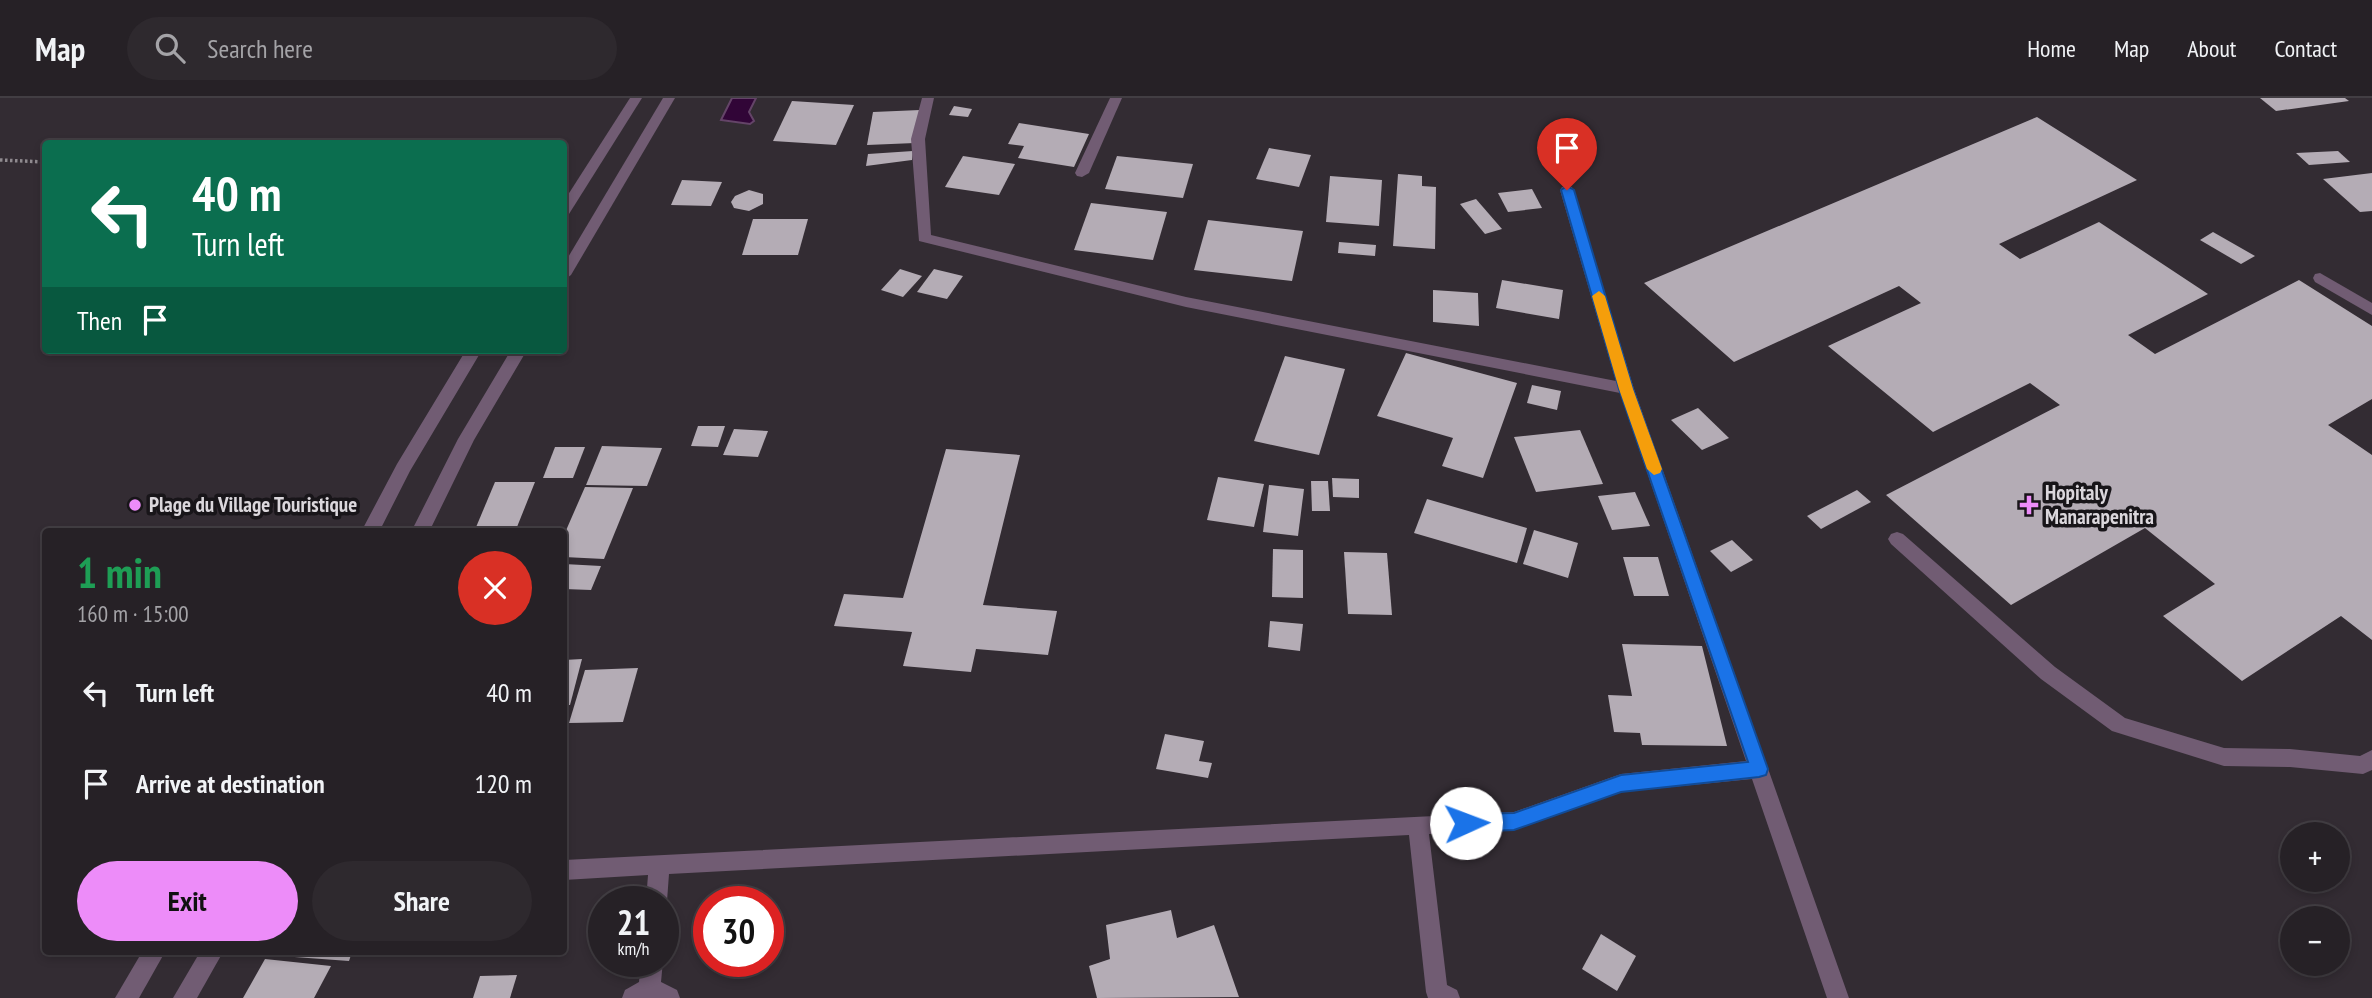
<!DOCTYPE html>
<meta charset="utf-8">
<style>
:root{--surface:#262126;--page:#2e292e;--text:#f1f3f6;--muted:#a4a3a7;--line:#423e43;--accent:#ed8cf9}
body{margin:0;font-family:"PT Sans Narrow",sans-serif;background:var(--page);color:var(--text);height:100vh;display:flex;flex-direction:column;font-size:26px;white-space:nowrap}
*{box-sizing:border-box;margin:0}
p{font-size:23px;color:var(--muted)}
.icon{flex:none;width:38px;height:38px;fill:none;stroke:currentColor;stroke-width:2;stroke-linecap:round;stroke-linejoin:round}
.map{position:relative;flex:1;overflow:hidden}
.sheet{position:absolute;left:42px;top:430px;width:525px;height:427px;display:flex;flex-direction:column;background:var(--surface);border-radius:7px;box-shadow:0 4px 10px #0003,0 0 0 2px var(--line)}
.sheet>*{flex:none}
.hud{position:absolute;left:42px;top:42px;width:525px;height:214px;border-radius:7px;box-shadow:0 4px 10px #0003,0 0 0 2px var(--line);background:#0b6e4f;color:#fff;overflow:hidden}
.tools{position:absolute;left:2280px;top:724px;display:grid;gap:14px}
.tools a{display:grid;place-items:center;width:70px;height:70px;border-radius:50%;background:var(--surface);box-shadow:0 4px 10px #0003,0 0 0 2px var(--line);font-size:35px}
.speed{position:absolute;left:588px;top:788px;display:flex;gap:14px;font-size:35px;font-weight:700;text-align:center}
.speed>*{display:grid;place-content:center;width:91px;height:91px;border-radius:50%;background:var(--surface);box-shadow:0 4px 10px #0003,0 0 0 2px var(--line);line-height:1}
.speed small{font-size:18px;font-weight:400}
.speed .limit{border:10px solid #d22;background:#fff;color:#111}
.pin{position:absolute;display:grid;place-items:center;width:60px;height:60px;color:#fff;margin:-72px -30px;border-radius:50% 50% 50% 0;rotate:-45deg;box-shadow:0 0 7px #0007}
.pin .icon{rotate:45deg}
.me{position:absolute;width:77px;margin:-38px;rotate:88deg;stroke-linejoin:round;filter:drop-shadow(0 0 5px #0008)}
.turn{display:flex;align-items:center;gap:24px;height:147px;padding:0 35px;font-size:32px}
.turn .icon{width:91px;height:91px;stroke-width:2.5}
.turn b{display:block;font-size:49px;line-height:60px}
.then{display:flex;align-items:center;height:66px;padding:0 35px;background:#0003;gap:14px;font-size:26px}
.round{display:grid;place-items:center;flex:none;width:74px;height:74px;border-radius:37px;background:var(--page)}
.overview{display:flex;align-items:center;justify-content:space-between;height:119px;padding:0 35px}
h1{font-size:42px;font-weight:600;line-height:52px;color:#1e9e55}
.button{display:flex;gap:14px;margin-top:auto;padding:14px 35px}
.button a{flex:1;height:80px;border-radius:42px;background:var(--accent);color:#111;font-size:28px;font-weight:600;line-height:80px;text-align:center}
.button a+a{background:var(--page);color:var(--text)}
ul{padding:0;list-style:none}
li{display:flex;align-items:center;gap:21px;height:91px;padding:0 35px}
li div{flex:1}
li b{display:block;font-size:26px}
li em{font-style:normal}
header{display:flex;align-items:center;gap:42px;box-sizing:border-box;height:98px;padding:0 35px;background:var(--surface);border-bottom:2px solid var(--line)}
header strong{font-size:33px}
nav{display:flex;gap:38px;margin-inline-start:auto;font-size:24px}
.search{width:490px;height:63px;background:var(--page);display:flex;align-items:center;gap:18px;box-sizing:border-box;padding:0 24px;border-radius:38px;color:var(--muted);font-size:26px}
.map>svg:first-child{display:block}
</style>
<header>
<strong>Map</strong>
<div class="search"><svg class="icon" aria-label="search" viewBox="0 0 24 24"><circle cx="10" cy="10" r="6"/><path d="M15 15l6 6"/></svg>Search here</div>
<nav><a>Home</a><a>Map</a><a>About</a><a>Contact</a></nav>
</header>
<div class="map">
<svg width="2372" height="900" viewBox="0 0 2372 900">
<rect width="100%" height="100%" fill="#332c33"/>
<path fill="#310537" stroke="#644468" stroke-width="2" d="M 732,0 L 756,0 L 749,14 L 754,23 L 750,26 L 721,22 Z"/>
<g fill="#b4acb5">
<path d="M 2260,0 L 2345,0 L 2349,3 L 2276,13 Z"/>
<path d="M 792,3 L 854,7 L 836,47 L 773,43 Z"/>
<path d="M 954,8 L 972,11 L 968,19 L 949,17 Z"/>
<path d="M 920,12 L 915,45 L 867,47 L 873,14 Z"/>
<path d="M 2037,19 L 2137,82 L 1999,146 L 2020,161 L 2099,124 L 2208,196 L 2128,237 L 2155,256 L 2299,182 L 2372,228 L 2372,301 L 2328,327 L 2372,357 L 2372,542 L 2341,518 L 2242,583 L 2163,518 L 2215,486 L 2145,430 L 2011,507 L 1886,397 L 2060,307 L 2030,285 L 1933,334 L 1828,248 L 1921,205 L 1899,188 L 1734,264 L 1644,185 Z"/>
<path d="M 1019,25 L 1089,36 L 1074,69 L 1018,60 L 1024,48 L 1008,46 Z"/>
<path d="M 1269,50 L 1311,57 L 1299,89 L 1256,81 Z"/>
<path d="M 913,53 L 912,62 L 866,68 L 868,56 Z"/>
<path d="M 2338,53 L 2350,64 L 2309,67 L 2296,55 Z"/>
<path d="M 963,58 L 1015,66 L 999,97 L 945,89 Z"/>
<path d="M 1117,58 L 1193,66 L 1183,100 L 1105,91 Z"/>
<path d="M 2372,75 L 2372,113 L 2360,114 L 2323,81 Z"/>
<path d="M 1398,76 L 1422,78 L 1422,88 L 1436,89 L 1435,151 L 1393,148 Z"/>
<path d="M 1330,78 L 1382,82 L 1379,128 L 1326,124 Z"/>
<path d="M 682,82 L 722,84 L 711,108 L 671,107 Z"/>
<path d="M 1532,91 L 1542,110 L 1508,114 L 1498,95 Z"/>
<path d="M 749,92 L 763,96 L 763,106 L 749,113 L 734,110 L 731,104 L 735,98 Z"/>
<path d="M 1476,101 L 1502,131 L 1485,136 L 1460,106 Z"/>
<path d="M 1091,105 L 1167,114 L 1153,162 L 1074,152 Z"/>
<path d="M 753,121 L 808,121 L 798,157 L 742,157 Z"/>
<path d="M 1208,122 L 1303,133 L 1292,183 L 1194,172 Z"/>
<path d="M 2213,134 L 2255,158 L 2241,166 L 2200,142 Z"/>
<path d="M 1339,144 L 1376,147 L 1375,158 L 1338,155 Z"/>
<path d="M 900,171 L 922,178 L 903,199 L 881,192 Z"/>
<path d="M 934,171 L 963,178 L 947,201 L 917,194 Z"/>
<path d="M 1502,182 L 1563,192 L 1559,221 L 1496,210 Z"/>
<path d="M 1433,192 L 1478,195 L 1479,228 L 1433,224 Z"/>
<path d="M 1406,255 L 1517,285 L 1483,380 L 1442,368 L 1453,340 L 1377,318 Z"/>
<path d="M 1285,258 L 1345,271 L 1319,357 L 1254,343 Z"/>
<path d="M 1532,287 L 1561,293 L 1557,312 L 1527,305 Z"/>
<path d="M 1698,310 L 1729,340 L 1702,352 L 1671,322 Z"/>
<path d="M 698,328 L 725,328 L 718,349 L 691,348 Z"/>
<path d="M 734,331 L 768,333 L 758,359 L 723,357 Z"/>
<path d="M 1580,332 L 1603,386 L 1536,394 L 1514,339 Z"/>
<path d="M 602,348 L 662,350 L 647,388 L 586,387 Z"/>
<path d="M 555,349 L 585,349 L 573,380 L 543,380 Z"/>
<path d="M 946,351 L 1020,357 L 983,507 L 1057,513 L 1048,557 L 976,551 L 971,574 L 903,568 L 912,534 L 834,528 L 844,496 L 903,500 Z"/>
<path d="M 1218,379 L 1264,386 L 1254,429 L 1207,422 Z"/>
<path d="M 1332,380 L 1359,381 L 1359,400 L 1333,399 Z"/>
<path d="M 1311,383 L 1328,383 L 1330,413 L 1312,413 Z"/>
<path d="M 495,384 L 535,384 L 515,434 L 474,434 Z"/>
<path d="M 1269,387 L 1304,391 L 1298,438 L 1263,434 Z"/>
<path d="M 585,389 L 633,390 L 604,461 L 564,459 L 564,437 Z"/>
<path d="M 1857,392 L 1871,404 L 1821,431 L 1807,418 Z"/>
<path d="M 1635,394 L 1650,428 L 1612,432 L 1598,398 Z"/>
<path d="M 1427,401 L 1527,430 L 1517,465 L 1414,435 Z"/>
<path d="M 1534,432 L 1578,445 L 1568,480 L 1523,466 Z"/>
<path d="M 1732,442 L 1753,462 L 1731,474 L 1710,453 Z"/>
<path d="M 1273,451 L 1303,452 L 1303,500 L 1272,499 Z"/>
<path d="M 1344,454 L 1387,455 L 1392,517 L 1348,516 Z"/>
<path d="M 1623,459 L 1658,459 L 1669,498 L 1634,498 Z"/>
<path d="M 564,466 L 601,468 L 591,492 L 564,491 Z"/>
<path d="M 1270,523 L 1303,526 L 1300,553 L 1268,549 Z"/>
<path d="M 1622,546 L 1702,548 L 1727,648 L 1642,647 L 1640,635 L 1614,634 L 1608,597 L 1632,598 Z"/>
<path d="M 582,561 L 570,607 L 564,607 L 564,562 Z"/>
<path d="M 638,570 L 623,624 L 569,625 L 585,572 Z"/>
<path d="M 1165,636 L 1204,643 L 1199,663 L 1212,665 L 1208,680 L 1156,671 Z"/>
<path d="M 1171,812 L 1177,840 L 1214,827 L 1239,899 L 1097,900 L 1089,868 L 1110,861 L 1106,827 Z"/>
<path d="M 1601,836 L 1636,858 L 1617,893 L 1582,871 Z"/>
<path d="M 284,854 L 352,854 L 349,863 L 281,858 Z"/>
<path d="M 426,854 L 488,854 L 488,856 L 424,858 Z"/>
<path d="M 265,861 L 331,868 L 314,900 L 243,900 Z"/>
<path d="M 517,877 L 510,900 L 473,900 L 480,878 Z"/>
</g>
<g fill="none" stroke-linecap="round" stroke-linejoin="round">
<path stroke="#8f8a8f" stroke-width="3.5" stroke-dasharray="2.5 2.5" stroke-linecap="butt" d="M 0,62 L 46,64"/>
<g fill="#715c73" fill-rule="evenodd">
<path d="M 630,0 L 642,0 L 569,116 L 564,117 L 564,103 Z"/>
<path d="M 663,0 L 675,0 L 571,177 L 564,182 L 564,166 Z"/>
<path d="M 922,0 L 934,0 L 925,41 L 931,137 L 1186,199 L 1616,283 L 1560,92 L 1562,89 L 1572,89 L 1634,291 L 1849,900 L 1827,900 L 1752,681 L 1621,694 L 1514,732 L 1429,736 L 1447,887 L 1457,892 L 1460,900 L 1428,900 L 1426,894 L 1409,737 L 669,776 L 667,803 L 663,810 L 663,803 L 646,803 L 648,777 L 564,782 L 564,762 L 1514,714 L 1621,676 L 1746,663 L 1620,295 L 1186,209 L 919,143 L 911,41 Z"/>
<path d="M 1110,0 L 1122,0 L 1089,75 L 1082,79 L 1077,78 L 1075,75 Z"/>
<path d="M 2320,175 L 2372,205 L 2372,217 L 2315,184 L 2313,180 L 2315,176 Z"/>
<path d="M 466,252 L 482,252 L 410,373 L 379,434 L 361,434 L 397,366 Z"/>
<path d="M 511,252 L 527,252 L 474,342 L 429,434 L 411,434 L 458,341 Z"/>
<path d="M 1897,434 L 1903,436 L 2055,569 L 2125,620 L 2224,650 L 2290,651 L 2360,658 L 2372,652 L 2372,672 L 2363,676 L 2290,669 L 2224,668 L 2112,633 L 2041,581 L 1891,446 L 1888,441 L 1891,436 Z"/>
<path d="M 142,854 L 165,854 L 139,900 L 115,900 Z"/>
<path d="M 200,854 L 223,854 L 197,900 L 173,900 Z"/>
<path d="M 641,863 L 663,863 L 661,884 L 677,892 L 680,900 L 622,900 L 625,892 L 639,884 Z"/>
</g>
</g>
<path fill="#1a73e8" stroke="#114b97" stroke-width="2" d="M 1567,88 L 1574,92 L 1633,291 L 1768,671 L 1766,677 L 1759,679 L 1621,694 L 1514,732 L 1466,734 L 1460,731 L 1457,725 L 1460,719 L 1466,716 L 1514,715 L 1621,677 L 1748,664 L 1619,291 L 1561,92 Z"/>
<path fill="#f59e0b" d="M 1599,193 L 1605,198 L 1633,291 L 1662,371 L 1660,375 L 1654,377 L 1647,371 L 1619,291 L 1592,198 Z"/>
<g fill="#ed8cf9" stroke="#181519" stroke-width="2.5">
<circle cx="135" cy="407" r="7"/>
<path d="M2025.5 396.5h7v7h7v7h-7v7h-7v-7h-7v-7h7z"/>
</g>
<g text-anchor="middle" stroke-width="7" stroke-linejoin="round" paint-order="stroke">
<g font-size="21" font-weight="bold" fill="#dbd7dc" stroke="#181519" text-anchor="start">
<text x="2045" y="402">Hopitaly<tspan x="2045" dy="24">Manarapenitra</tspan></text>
<text x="149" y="414">Plage du Village Touristique</text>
</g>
</g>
</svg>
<div class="tools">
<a>+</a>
<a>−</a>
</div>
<div class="speed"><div>21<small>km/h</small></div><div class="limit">30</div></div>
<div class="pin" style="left:1567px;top:92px;background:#d93025"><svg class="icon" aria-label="arrive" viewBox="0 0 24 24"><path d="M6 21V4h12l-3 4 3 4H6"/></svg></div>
<svg class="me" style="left:1466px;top:725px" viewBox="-20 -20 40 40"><circle r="19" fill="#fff"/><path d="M0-13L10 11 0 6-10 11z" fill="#1a73e8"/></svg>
<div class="hud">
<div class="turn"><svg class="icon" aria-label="left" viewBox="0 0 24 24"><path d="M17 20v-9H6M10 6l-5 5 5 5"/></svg><div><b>40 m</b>Turn left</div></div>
<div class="then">Then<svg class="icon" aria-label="arrive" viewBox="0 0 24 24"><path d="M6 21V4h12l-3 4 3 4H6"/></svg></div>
</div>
<section class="sheet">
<div class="overview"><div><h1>1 min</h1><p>160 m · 15:00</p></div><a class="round" style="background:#d93025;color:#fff"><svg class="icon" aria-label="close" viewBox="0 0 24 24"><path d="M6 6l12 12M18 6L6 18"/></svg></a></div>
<ul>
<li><svg class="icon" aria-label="left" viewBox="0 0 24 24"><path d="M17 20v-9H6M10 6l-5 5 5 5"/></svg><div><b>Turn left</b></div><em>40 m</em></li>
<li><svg class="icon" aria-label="arrive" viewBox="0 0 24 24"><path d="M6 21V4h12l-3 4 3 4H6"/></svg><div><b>Arrive at destination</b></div><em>120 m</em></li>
</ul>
<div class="button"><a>Exit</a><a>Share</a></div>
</section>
</div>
